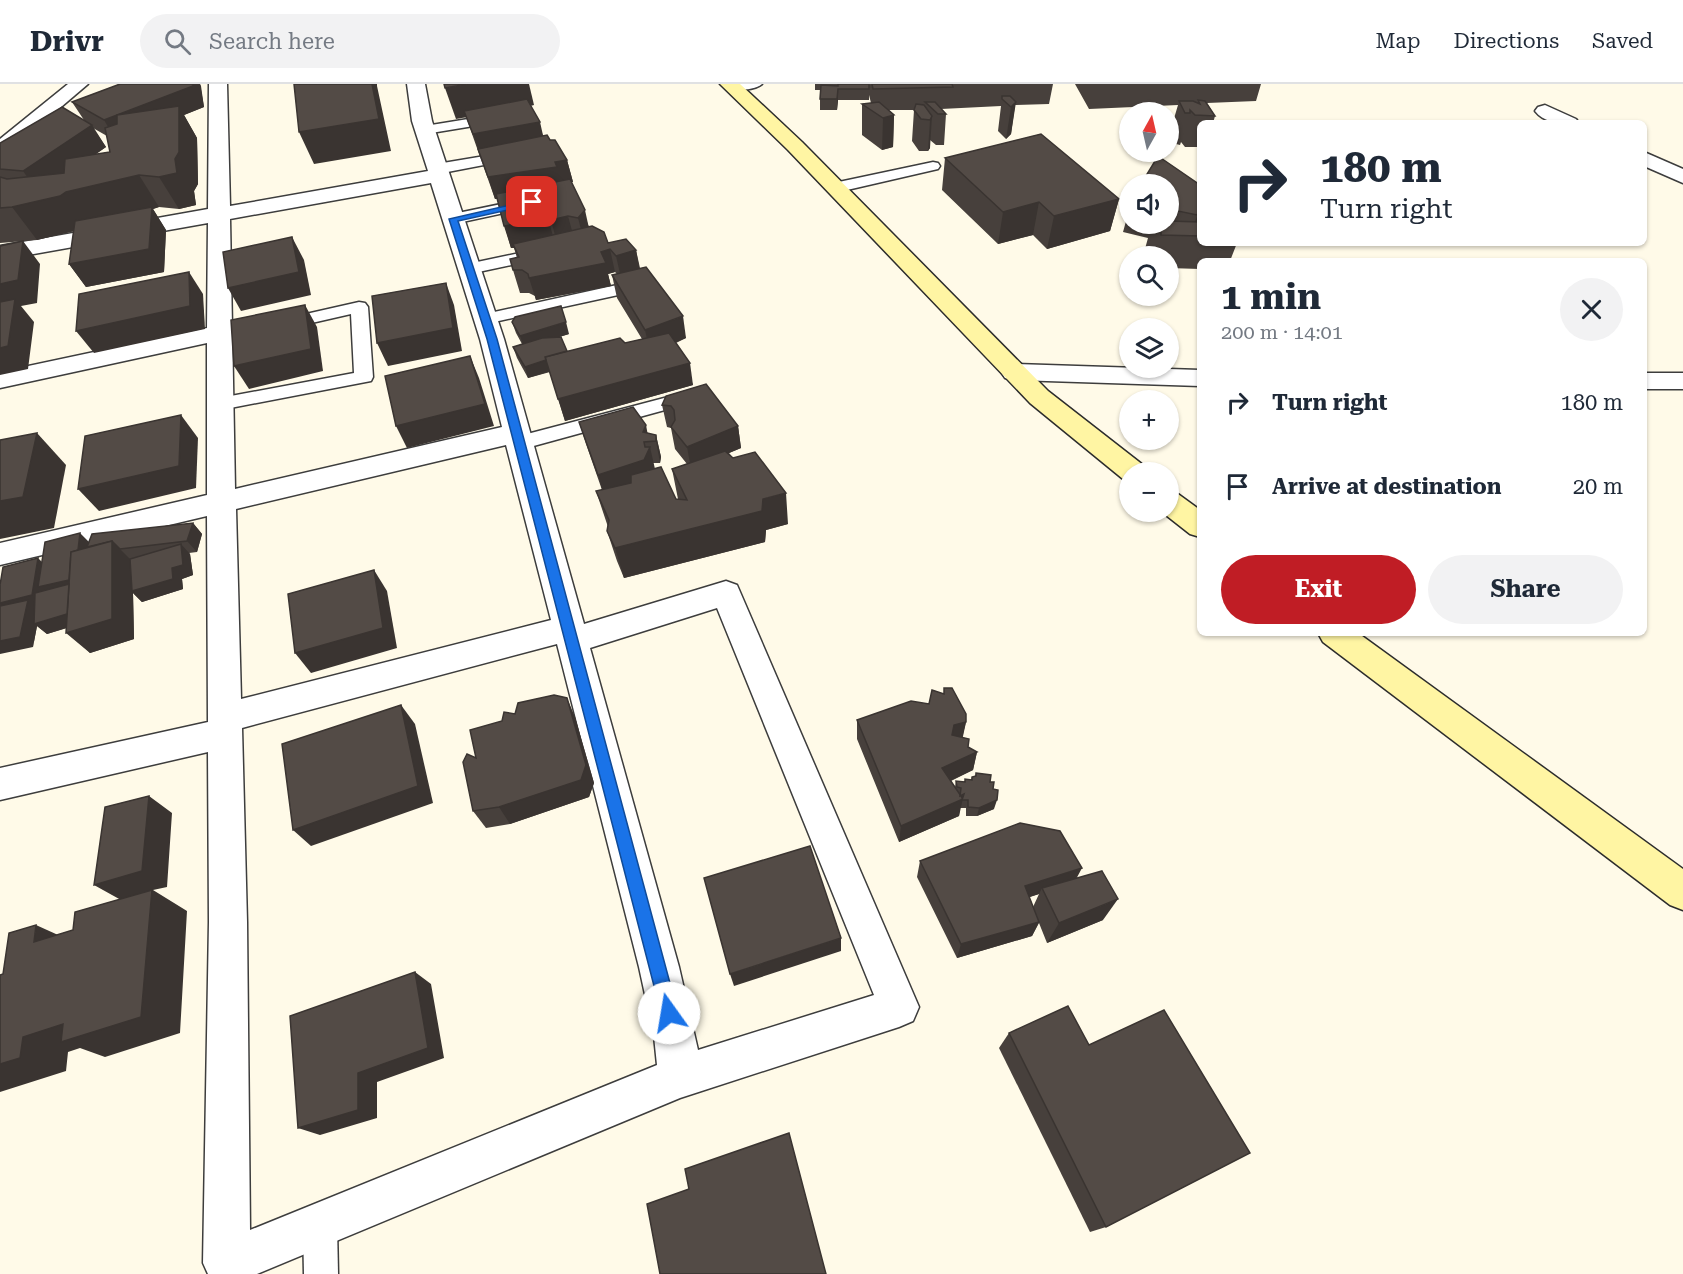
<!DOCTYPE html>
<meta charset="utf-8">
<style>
:root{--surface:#fff;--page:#f2f2f3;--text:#1f2937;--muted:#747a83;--line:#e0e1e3;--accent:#c01d25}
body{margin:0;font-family:"Roboto Serif",serif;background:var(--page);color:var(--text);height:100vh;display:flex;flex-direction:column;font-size:22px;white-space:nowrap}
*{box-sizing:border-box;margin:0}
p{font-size:20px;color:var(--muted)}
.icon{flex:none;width:33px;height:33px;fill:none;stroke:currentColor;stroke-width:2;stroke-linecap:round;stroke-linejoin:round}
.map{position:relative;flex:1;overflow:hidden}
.drawer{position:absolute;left:1197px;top:174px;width:450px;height:378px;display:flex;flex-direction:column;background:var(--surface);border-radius:9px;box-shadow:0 2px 4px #0004}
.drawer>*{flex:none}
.guide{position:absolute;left:1197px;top:36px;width:450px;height:126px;border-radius:9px;box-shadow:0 2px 4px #0004;background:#fff;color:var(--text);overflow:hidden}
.needle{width:39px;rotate:8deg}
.fabs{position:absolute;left:1119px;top:18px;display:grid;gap:12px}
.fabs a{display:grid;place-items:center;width:60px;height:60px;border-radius:50%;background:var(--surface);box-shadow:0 2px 4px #0004;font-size:30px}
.pin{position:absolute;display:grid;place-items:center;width:51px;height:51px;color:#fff;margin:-26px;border-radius:12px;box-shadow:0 3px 9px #0006}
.me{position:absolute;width:66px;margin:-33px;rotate:347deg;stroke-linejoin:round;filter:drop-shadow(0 0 4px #0008)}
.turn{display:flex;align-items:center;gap:21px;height:126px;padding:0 24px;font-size:27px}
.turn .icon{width:78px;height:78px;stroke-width:2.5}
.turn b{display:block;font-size:42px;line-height:51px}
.round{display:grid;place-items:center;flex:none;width:63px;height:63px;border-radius:32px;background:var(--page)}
.overview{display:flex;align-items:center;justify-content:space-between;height:102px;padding:0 24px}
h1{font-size:36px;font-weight:700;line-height:45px}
.button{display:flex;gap:12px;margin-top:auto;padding:12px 24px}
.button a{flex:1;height:69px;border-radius:36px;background:var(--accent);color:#fff;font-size:24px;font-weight:700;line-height:69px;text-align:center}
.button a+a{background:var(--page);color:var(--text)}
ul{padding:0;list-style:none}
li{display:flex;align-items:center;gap:18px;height:84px;padding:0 24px}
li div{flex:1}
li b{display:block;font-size:22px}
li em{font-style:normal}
header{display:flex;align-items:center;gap:36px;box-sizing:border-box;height:84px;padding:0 30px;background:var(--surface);border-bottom:2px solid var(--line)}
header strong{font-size:28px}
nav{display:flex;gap:33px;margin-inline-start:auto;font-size:21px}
.search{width:420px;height:54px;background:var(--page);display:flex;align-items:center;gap:15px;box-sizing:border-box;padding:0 21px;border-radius:33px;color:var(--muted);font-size:22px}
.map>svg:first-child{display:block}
</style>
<header>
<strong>Drivr</strong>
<div class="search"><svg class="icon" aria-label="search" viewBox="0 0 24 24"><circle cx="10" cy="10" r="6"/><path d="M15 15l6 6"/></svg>Search here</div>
<nav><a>Map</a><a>Directions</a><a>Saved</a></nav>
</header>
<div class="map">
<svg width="1683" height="1190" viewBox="0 0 1683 1190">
<rect width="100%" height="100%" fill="#fffae8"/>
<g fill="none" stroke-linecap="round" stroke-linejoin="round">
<defs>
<g id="lane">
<path d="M 727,0 L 762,0 C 755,6 737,7 727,5 Z"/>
<path d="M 499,30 L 506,34 L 504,37 L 425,50 L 418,46 L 425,42 Z"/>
<path d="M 515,67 L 520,68 L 522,71 L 520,74 L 437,90 L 429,85 L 437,80 Z"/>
<path d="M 933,78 L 938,79 L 940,82 L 938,85 L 834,109 L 826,104 L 834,99 Z"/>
<path d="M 530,114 L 536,116 L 538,119 L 536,122 L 453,140 L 445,135 L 453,130 Z"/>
<path d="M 543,164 L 549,165 L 551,169 L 549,173 L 469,190 L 461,185 L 463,181 Z"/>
<path d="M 626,199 L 632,200 L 635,204 L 632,208 L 485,240 L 479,239 L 476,235 L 479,231 L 485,230 Z"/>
<path d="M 359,218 L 365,219 L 368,223 L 373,293 L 371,297 L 220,326 L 213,324 L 210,320 L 213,316 L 220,314 L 354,289 L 351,230 L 281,246 L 275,245 L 272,241 L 275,237 Z"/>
<path d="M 687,308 L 694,310 L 697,314 L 694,318 L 519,366 L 512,364 L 509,359 L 512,354 Z"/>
<path d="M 320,1125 L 332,1130 L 337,1142 L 338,1190 L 304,1190 L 303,1142 L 308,1130 Z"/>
</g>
<g id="street">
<path d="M 68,0 L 88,0 L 7,69 L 0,71 L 0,55 Z"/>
<path d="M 209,0 L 227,0 L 230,122 L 428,87 L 412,37 L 407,0 L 425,0 L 432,37 L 504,255 L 584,540 L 726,497 L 737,501 L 919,923 L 913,937 L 899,943 L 680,1014 L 257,1190 L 208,1190 L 203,1179 L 209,838 L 208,668 L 0,716 L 0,684 L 208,638 L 207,432 L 0,481 L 0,459 L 207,411 L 207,259 L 0,304 L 0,288 L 207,244 L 208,139 L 0,176 L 0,162 L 208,125 ZM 431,99 L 480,255 L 502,343 L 235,405 L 230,135 ZM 506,361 L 551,536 L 241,615 L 236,425 ZM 717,524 L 874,911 L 698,966 L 679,883 L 590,564 ZM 557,560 L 639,883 L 654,952 L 657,981 L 250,1146 L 247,838 L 242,644 Z"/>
<path d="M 1545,21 L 1576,35 L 1579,39 C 1563,39 1546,41 1535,27 L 1538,23 Z"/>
<path d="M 1644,68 L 1683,85 L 1683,99 L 1644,82 Z"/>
<path d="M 1014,280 L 1200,286 L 1200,302 L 1014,296 L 1005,294 L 1001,288 L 1005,282 Z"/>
<rect x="1644" y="289" width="39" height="16"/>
</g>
<g id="secondary">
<path d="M 720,0 L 740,0 L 802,58 L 1048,307 L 1143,381 L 1147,388 L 1130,388 L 1130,397 L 1123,395 L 1030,319 L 788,66 Z"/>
<path d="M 1168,407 L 1178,410 L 1200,426 L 1200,453 L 1190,450 L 1162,428 L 1168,428 Z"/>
<path d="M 1318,549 L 1358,549 L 1683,785 L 1683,826 L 1670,821 L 1323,558 Z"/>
</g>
</defs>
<use href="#lane" stroke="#3d3d3d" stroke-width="3"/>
<use href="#street" stroke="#3d3d3d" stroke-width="3"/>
<use href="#secondary" stroke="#2c2c2c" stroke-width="3"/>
<use href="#lane" fill="#fff" fill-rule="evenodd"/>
<use href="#street" fill="#fff" fill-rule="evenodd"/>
<use href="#secondary" fill="#fff5a3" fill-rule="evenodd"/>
</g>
<g fill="#47403c" fill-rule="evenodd">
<path d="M 120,0 L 200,0 L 204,23 L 184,31 L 197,54 L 198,100 L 194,107 L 196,121 L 179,125 L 159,123 L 153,125 L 166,146 L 164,188 L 86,203 L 69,180 L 74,147 L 37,156 L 0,159 L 0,59 L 84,36 L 72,18 ZM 93,44 L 107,52 L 110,68 L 96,70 L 106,63 Z"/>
<path d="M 815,0 L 1053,0 L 1049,20 L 1015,21 L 1011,50 L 1006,55 L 998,47 L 1001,22 L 941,25 L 946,30 L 944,61 L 936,61 L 930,56 L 930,64 L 928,67 L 919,67 L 912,57 L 914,26 L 889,26 L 894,31 L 893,63 L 882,66 L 862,51 L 862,20 L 871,19 L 869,11 L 869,16 L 838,16 L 837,26 L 820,26 L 820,6 L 815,6 Z"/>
<path d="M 1075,0 L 1261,0 L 1256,17 L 1207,19 L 1215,32 L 1213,39 L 1200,39 L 1200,63 L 1185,63 L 1181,58 L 1180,61 L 1176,60 L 1170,48 L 1178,21 L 1089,25 Z"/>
<path d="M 534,21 L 531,22 L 543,52 L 550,56 L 567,76 L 573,98 L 571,98 L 589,143 L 608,159 L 636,166 L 640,184 L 686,254 L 676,259 L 693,301 L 565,337 L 550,288 L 528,294 L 517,274 L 513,263 L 522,260 L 516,249 L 512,238 L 569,250 L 559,253 L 567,267 L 625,259 L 642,255 L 617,214 L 612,191 L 617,190 L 615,188 L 608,190 L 611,202 L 536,216 L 535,212 L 529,209 L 520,209 L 513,186 L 517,174 L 514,164 L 511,164 L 497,115 L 495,115 L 466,33 L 456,35 Z"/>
<path d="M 945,74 L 1119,115 L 1110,147 L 1047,165 L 1033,151 L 998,160 L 942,106 Z"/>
<path d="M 1168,100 L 1200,101 L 1200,133 L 1198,138 L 1200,138 L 1200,159 L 1237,159 L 1230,177 L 1200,177 L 1200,185 L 1168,184 L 1168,172 L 1143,172 L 1148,154 L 1123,148 L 1130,123 L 1130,140 L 1168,140 Z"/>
<path d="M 666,312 L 738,342 L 741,364 L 729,369 L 788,440 L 766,446 L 765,458 L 624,494 L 617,477 L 607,447 L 608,443 L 596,407 L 602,406 L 586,360 L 579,338 L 656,351 L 661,373 L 660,379 L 653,379 L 654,385 L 676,415 L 678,415 L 672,385 L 687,380 L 675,365 L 671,344 L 667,343 L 662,321 Z"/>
<path d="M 193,439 L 202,450 L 197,468 L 189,469 L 190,470 L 193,491 L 182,495 L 183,505 L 142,518 L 133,509 L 134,555 L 90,569 L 67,544 L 47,550 L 37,542 L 33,563 L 42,478 L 89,459 Z"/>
<path d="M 515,630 L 575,633 L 594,699 L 589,713 L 510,740 L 486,744 L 473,727 L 476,674 L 502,637 Z"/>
<path d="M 857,636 L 966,638 L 962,654 L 968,663 L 977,668 L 973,686 L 951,697 L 955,703 L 956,697 L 964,698 L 971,696 L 972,693 L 975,692 L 976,689 L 990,698 L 993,705 L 994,725 L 977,732 L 966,732 L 966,724 L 960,724 L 959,732 L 899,758 L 857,655 Z"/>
<path d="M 920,777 L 1077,794 L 1103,836 L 1047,859 L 1039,839 L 1032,852 L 957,874 L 917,793 ZM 1039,810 L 1033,823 L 1029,813 Z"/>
<path d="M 1009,949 L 1089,961 L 1106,1143 L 1090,1148 L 999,964 Z"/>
</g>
<g fill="#3a3431">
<path d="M 193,0 L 200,0 L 201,2 L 204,23 L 184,31 L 197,54 L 198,100 L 194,107 L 196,121 L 179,125 L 159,93 L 175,75 L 117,58 L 104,36 Z"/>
<path d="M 372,0 L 377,0 L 377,2 L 391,67 L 314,80 L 299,48 Z"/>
<path d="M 467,0 L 529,0 L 534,21 L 456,35 L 445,4 Z"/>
<path d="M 838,5 L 838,16 L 837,26 L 837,15 Z"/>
<path d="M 1016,18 L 1011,50 L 1006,55 L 1011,23 Z"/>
<path d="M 894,31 L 893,63 L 882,66 L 883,34 Z"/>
<path d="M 932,32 L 930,64 L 928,67 L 930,36 Z"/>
<path d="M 540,38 L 545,60 L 480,72 L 473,50 Z"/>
<path d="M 92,41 L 106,63 L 39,110 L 23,87 Z"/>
<path d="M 567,76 L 573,98 L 561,100 L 562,105 L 495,115 L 488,93 L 555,78 Z"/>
<path d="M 139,91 L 159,123 L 153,125 L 166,146 L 164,188 L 86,203 L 69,180 L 83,145 L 37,156 L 12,123 L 94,101 Z"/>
<path d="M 1119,115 L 1110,147 L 1047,165 L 1054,132 Z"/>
<path d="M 1039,118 L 1033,151 L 998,160 L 1003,128 Z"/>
<path d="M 1200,124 L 1200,133 L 1198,139 L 1190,152 Z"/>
<path d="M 585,126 L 590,149 L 584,157 L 578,134 Z"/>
<path d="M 568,132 L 574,154 L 557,159 L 551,136 Z"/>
<path d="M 548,134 L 554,156 L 513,160 L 514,164 L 511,164 L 504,142 Z"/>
<path d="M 292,153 L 304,176 L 311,211 L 241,227 L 228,204 Z"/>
<path d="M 23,157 L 40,180 L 37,219 L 21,222 L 34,238 L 28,285 L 0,291 L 0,200 Z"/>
<path d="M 610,165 L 615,188 L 608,190 L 611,202 L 536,216 L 529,194 Z"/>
<path d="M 636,166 L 640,188 L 621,194 L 616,172 Z"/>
<path d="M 189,188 L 203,210 L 205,245 L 94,269 L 76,247 Z"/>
<path d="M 446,199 L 454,221 L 462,267 L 388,282 L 377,259 Z"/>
<path d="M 305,221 L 317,243 L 323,287 L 249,305 L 234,282 Z"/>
<path d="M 683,232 L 686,254 L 650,269 L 645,246 Z"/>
<path d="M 566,238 L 569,250 L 524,264 L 520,252 Z"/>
<path d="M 568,269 L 571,281 L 528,294 L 525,283 Z"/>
<path d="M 470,272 L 479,294 L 494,342 L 407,364 L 396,342 Z"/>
<path d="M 690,279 L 693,301 L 565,337 L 558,315 Z"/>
<path d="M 181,331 L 198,354 L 196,404 L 99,427 L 78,405 Z"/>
<path d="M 646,341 L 649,357 L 643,348 Z"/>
<path d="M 738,342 L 741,364 L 691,385 L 687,363 Z"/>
<path d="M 37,349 L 66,381 L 54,444 L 0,455 L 0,417 Z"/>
<path d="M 656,351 L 661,373 L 660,379 L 656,357 Z"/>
<path d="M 650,363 L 655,385 L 650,398 L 604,412 L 598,391 L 647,370 Z"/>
<path d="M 786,409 L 788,440 L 766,446 L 765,458 L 624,494 L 615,464 L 763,415 Z"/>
<path d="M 193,439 L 202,450 L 197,468 L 187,457 Z"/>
<path d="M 80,449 L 91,460 L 85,538 L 47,550 L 37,542 L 33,563 L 0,570 L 0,519 L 38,474 L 49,485 Z"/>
<path d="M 112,457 L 133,478 L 172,484 L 181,460 L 190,470 L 193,491 L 182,495 L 183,505 L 142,518 L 133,509 L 134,555 L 90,569 L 66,549 Z"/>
<path d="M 374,486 L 387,507 L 397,564 L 311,589 L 295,569 Z"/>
<path d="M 567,614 L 575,633 L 594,699 L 589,713 L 510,740 L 499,723 Z"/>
<path d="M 401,621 L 415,640 L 433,719 L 311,762 L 293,746 Z"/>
<path d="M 966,638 L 962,657 L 950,659 L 954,641 Z"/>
<path d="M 977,668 L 973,686 L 939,702 L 942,684 Z"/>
<path d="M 964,710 L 959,732 L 899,758 L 901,742 Z"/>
<path d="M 149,712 L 172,729 L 167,803 L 153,806 L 187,827 L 180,949 L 105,973 L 80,964 L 68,968 L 66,987 L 0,1008 L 0,980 L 23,953 L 121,816 L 94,801 Z"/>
<path d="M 997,716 L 994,725 L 977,732 L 979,724 Z"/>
<path d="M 1082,784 L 1074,799 L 1042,804 L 1039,810 L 1018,817 L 1025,802 Z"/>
<path d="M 1118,815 L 1103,836 L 1047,859 L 1059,839 Z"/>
<path d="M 1039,838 L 1032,852 L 957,874 L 961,860 Z"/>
<path d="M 36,841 L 78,860 L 34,858 Z"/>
<path d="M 841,854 L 841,867 L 734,902 L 730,890 Z"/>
<path d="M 415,888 L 431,900 L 444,974 L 377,998 L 377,1034 L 320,1051 L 298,1044 L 358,989 Z"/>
</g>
<g fill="#534b46" stroke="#3a3431" stroke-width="1.5">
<path d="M 120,0 L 193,0 L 193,2 L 104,36 L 72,18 Z"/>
<path d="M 294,0 L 372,0 L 379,35 L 299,48 Z"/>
<path d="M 444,0 L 467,0 L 445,4 Z"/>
<path d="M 838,0 L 869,0 L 869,5 L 838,5 L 837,15 L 820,15 L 821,1 L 838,2 Z"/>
<path d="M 872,0 L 952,0 L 953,3 L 873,5 Z"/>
<path d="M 1002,12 L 1010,12 L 1016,18 L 1011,23 L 1002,15 Z"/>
<path d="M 527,15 L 540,38 L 473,50 L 464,27 Z"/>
<path d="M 1198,16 L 1205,17 L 1215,32 L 1195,31 L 1190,26 L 1190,29 L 1185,29 L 1179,17 L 1193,17 L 1200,20 Z"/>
<path d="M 879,18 L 894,31 L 883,34 L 862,20 Z"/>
<path d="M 925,18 L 935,18 L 946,30 L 938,30 Z"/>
<path d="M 916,20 L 924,21 L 932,32 L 930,36 L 921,35 L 914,26 Z"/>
<path d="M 179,22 L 179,68 L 175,75 L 177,89 L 159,93 L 139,91 L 66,108 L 60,112 L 12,123 L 0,124 L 0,93 L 7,95 L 64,89 L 65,75 L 110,68 L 105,44 L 117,40 L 117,31 Z"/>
<path d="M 62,23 L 92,41 L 23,87 L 0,85 L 0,59 Z"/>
<path d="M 1041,50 L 1119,115 L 1054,132 L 1039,118 L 1003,128 L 945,74 Z"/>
<path d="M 547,51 L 550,56 L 555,56 L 567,76 L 555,78 L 557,83 L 488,93 L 478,65 Z"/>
<path d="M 1158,72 L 1200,101 L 1200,124 L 1197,131 L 1168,125 L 1168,100 L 1141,100 Z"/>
<path d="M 570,95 L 585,126 L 578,134 L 568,132 L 551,136 L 548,134 L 504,142 L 496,110 Z"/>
<path d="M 152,123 L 149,165 L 69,180 L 75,137 Z"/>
<path d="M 1168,137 L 1200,138 L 1200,152 L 1161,151 L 1161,148 L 1153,147 L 1152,140 L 1168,140 Z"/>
<path d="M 592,142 L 604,148 L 608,159 L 626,155 L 636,166 L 616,172 L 610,165 L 601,168 L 606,179 L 529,194 L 528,190 L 522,186 L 513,186 L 510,175 L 519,173 L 513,160 Z"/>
<path d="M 292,153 L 299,188 L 228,204 L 223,168 Z"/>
<path d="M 23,157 L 18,196 L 0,200 L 0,162 Z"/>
<path d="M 646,183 L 683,232 L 645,246 L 612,191 Z"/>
<path d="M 189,188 L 190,222 L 76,247 L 79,210 Z"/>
<path d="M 446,199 L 453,244 L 377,259 L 372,212 Z"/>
<path d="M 15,215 L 8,262 L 0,264 L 0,218 Z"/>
<path d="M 305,221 L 311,265 L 234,282 L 231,236 Z"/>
<path d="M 561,222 L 566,238 L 520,252 L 512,238 L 515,233 Z"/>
<path d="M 669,249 L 690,279 L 558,315 L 545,273 L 620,254 L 625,259 Z"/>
<path d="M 561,253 L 567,267 L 545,273 L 546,276 L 525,283 L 513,263 L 542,254 Z"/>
<path d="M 470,272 L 485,320 L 396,342 L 385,292 Z"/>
<path d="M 706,300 L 738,342 L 687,363 L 671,343 L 675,336 L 674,326 L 671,322 L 662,321 L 666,312 Z"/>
<path d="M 633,323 L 646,341 L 643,348 L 656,351 L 656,357 L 644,358 L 645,363 L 650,363 L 644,376 L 598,391 L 579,338 Z"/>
<path d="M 181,331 L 179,382 L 78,405 L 85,352 Z"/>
<path d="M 37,349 L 23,413 L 0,417 L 0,356 Z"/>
<path d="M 725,367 L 733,374 L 755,368 L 786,409 L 763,415 L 762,427 L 615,464 L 607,447 L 609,436 L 596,407 L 631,399 L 631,391 L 661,383 L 676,415 L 687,416 L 672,385 Z"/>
<path d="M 193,439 L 187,457 L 120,465 L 112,457 L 87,463 L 92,450 Z"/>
<path d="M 80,449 L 78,466 L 71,468 L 69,496 L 38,503 L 45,458 Z"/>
<path d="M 112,457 L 112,535 L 66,549 L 71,468 Z"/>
<path d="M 181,460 L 183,481 L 172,484 L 173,495 L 132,507 L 130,475 Z"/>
<path d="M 38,474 L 32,511 L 0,519 L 0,501 L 3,483 Z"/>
<path d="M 374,486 L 383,544 L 295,569 L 288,510 Z"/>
<path d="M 69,500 L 67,530 L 34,540 L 35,509 Z"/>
<path d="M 28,516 L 20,553 L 0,557 L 0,522 Z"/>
<path d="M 944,604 L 952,604 L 966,630 L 966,638 L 954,641 L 952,651 L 969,655 L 968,663 L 977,668 L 942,684 L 963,715 L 901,742 L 857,636 L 911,617 L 929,620 L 932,606 L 944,610 Z"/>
<path d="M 554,611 L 567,614 L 586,681 L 581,696 L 499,723 L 473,727 L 463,678 L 467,670 L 476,674 L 470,646 L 502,637 L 504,628 L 515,630 L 518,619 Z"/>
<path d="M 401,621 L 418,702 L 293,746 L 282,660 Z"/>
<path d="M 976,689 L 991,691 L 990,698 L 994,698 L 993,705 L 998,706 L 997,716 L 979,724 L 968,723 L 968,716 L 962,716 L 964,710 L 960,712 L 961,704 L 957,703 L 956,697 L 965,698 L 965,695 L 972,696 L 972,693 L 976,692 Z"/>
<path d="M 149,712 L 142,787 L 94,801 L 105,723 Z"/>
<path d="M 1020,739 L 1060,747 L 1082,784 L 1025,802 L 1039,838 L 961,860 L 920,777 Z"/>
<path d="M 810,762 L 841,854 L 730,890 L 704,794 Z"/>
<path d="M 1102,787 L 1118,815 L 1059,839 L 1042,804 Z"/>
<path d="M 152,806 L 141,933 L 61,958 L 63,940 L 23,953 L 20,974 L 0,980 L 0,891 L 3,890 L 9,849 L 36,841 L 34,858 L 73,846 L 75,828 Z"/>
<path d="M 415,888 L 428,964 L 358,989 L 358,1026 L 298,1044 L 290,932 Z"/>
<path d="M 1068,922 L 1089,961 L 1164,926 L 1250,1069 L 1106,1143 L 1009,949 Z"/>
<path d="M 789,1049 L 826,1190 L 660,1190 L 647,1120 L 689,1105 L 685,1085 Z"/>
</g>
<path fill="#1a73e8" stroke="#114b97" stroke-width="1.5" d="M 532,116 L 535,116 L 535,120 L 458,137 L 497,255 L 678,929 L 675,935 L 669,937 L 663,935 L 661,929 L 487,255 L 449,135 Z"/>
</svg>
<div class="fabs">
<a><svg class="needle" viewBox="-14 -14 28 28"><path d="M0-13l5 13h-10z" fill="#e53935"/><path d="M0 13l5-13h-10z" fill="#747a83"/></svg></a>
<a><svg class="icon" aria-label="sound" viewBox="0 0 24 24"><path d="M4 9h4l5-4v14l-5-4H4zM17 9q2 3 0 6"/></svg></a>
<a><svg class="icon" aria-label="search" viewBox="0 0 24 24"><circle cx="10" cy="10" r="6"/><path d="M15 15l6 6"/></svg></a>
<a><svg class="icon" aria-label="layers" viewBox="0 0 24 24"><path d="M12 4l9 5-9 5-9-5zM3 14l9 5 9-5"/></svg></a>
<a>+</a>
<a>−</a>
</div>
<div class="pin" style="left:532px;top:118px;background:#d93025"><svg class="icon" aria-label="arrive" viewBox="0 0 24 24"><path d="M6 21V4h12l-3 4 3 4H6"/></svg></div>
<svg class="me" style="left:669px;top:929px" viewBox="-20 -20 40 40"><circle r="19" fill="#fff"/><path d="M0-13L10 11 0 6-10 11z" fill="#1a73e8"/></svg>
<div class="guide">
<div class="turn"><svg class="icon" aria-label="right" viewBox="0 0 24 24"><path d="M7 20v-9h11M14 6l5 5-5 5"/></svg><div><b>180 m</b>Turn right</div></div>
</div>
<section class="drawer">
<div class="overview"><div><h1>1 min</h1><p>200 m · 14:01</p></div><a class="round"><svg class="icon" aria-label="close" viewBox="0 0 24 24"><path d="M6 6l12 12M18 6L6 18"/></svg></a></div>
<ul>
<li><svg class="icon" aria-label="right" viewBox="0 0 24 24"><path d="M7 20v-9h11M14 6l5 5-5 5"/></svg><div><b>Turn right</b></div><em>180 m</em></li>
<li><svg class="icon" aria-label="arrive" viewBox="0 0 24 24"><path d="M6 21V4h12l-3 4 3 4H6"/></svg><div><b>Arrive at destination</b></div><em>20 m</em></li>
</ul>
<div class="button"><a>Exit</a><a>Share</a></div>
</section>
</div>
